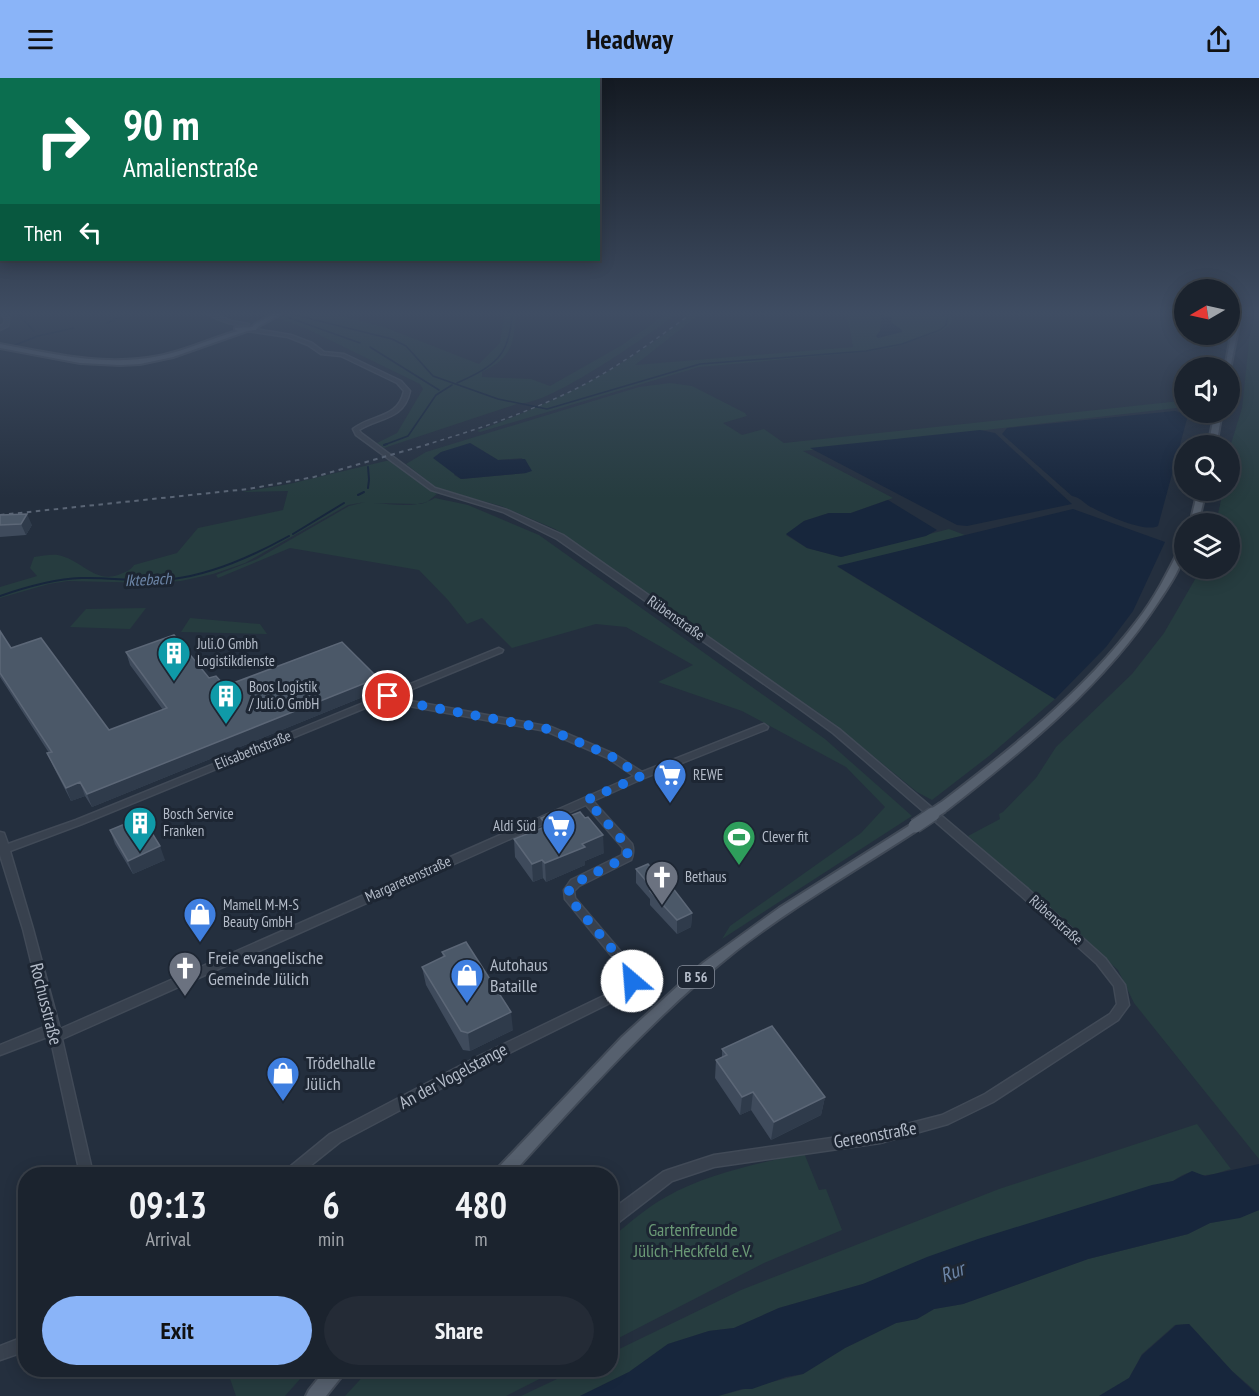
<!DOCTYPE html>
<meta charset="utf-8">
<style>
:root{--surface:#1b232e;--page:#242b36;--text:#f1f3f6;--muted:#a0a4aa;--line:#39404a;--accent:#8ab4f8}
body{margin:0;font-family:"PT Sans Narrow",sans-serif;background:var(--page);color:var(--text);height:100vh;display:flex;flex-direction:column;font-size:22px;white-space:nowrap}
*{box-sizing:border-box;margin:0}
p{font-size:20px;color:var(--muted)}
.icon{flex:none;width:33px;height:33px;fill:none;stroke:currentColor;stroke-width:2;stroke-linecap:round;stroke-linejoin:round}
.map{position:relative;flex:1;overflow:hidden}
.panel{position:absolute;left:18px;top:1089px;width:600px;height:210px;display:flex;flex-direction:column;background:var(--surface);border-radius:24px;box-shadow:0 3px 15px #0003,0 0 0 2px var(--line)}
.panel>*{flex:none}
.hud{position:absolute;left:0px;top:0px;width:600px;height:183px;box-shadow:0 3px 15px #0003,0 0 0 2px var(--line);background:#0b6e4f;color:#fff;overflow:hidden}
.needle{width:39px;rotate:261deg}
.controls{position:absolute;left:1174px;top:201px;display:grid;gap:12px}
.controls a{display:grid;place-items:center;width:66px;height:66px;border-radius:50%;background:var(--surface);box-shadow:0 3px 15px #0003,0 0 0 2px var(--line);font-size:30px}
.pin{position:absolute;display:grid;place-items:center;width:51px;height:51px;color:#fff;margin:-26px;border:3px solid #fff;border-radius:50%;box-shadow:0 2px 6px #0007}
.me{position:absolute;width:66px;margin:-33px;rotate:333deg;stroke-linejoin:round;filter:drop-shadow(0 0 4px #0008)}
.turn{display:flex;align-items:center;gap:21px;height:126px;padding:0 24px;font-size:27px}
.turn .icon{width:78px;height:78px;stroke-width:2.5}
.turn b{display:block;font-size:42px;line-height:51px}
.then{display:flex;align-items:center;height:57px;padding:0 24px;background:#0003;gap:12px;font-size:22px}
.eta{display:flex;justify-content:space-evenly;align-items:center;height:102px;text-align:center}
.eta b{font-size:36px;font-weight:700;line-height:42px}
.cta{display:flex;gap:12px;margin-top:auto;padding:12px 24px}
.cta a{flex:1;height:69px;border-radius:36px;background:var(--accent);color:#111;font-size:24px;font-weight:700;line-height:69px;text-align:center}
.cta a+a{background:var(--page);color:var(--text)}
header{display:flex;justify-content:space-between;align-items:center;height:78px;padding:0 24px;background:var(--accent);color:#111;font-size:27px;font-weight:700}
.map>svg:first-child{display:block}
</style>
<header><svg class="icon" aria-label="menu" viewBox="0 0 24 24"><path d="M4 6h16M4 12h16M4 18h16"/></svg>Headway<svg class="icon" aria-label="share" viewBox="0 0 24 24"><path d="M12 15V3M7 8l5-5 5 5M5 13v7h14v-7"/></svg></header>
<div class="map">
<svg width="1259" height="1318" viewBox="0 0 1259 1318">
<rect width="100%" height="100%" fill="#242f3e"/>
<g fill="#263c3f" fill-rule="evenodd">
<path d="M 287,236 L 333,236 L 384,249 L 479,286 L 500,265 L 504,236 L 515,236 C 515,266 511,280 482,294 L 482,299 L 531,301 L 550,308 L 622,267 L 666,236 L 676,236 C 652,255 548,328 520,325 L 384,370 L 377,365 L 397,355 L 423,311 L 420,306 L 305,250 L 278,240 Z"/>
<path d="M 690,236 L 700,236 L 635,287 L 853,269 L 847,236 L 935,236 L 952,240 L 951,246 L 942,253 L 895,269 L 865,274 L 699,289 L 480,354 L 477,353 C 558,323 623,291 690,236 Z"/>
<path d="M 1252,236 L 1259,236 L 1259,1081 L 1134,925 L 1118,892 L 968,758 L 1000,741 L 999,736 L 1003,734 L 1036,700 L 1056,669 L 1132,596 L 1164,555 L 1201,491 L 1230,490 L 1230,446 L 1216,445 L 1223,413 L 1230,412 L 1230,369 L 1242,330 Z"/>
<path d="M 670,305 L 692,308 L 745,335 L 747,338 L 723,345 L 742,357 L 764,351 L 784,365 L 1180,323 L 1185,329 L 803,373 L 893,420 L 851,435 L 829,435 L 804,443 L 786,457 L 807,470 L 841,479 L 949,451 L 965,457 L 838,489 L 1055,621 L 989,678 L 932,722 L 917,714 L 830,643 L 555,451 L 501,428 L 438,411 L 406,386 L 426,374 L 639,309 ZM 470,365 L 498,382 L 522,380 L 526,395 L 461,401 L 454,397 Z"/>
<path d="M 390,382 L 437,416 L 427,424 L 421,426 L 373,425 C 395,426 415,431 435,420 L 468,427 L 539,457 L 825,661 L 912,738 L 722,861 L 730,848 L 861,755 L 885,729 L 846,689 L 742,633 L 658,604 L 693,587 L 626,549 L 596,546 L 512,570 L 482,540 L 467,546 L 448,522 L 419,492 L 290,470 L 218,500 L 216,497 L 257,481 L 349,428 L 365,424 L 348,427 L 245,485 L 213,496 L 181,503 L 152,505 L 68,503 L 49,506 L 0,520 L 0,509 L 37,498 L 30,490 L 34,479 C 42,478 51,476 58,477 C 82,482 94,505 118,497 C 125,494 130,493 134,487 L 177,475 L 198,450 L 283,432 L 288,413 L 242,414 L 289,406 Z"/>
<path d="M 146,530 L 130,551 L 70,549 L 86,531 Z"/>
<path d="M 190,540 L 260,546 L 267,556 L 181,554 Z"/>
<path d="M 1197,1046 L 1231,1091 C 1223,1093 1214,1097 1206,1097 C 1188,1098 1195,1088 1173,1103 L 1086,1128 L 863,1206 L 779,1230 L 734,1250 L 709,1253 L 668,1266 L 629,1294 L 580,1318 L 521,1318 L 576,1292 L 610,1292 L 611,1275 L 741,1212 L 999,1111 Z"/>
<path d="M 804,1075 L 819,1112 L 826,1111 L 842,1152 L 764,1185 L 611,1264 L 610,1161 C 628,1146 646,1130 666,1119 C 708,1095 758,1086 804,1075 Z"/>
<path d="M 1259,1132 L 1259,1316 L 1232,1293 L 1189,1246 L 1175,1247 L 1142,1276 L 1129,1300 L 1099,1318 L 718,1318 L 803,1296 L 845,1270 L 896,1245 L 917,1241 L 934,1231 L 963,1226 L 1088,1181 L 1188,1156 L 1210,1145 L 1240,1139 Z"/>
<path d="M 227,1292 L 308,1292 L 285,1318 L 236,1318 Z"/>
<path d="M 369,1292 L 557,1292 L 506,1318 L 345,1318 Z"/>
</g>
<g fill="#17263c">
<path d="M 881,237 L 892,239 L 891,244 L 902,252 L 902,254 L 878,260 L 876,258 L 880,253 Z"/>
<path d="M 1175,333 L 1188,337 L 1158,448 C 1145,455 1106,437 1093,430 C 1085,427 1081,419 1072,418 L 1002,356 L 1007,350 Z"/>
<path d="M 980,352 L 995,355 L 1072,426 L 967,448 L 957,447 L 810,370 Z"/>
<path d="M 470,365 L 498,382 L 525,381 L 532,393 L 526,395 L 461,401 L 433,380 L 441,374 Z"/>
<path d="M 888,422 L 937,452 L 926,458 L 841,479 L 807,470 L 786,456 L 804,443 L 829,435 L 851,435 Z"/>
<path d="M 1073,431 L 1165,464 L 1133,533 L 1106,569 L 1055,621 L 837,488 Z"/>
<path d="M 1259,1086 L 1259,1132 L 1240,1140 L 1210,1145 L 1188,1156 L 1088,1181 L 963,1226 L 934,1231 L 917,1241 L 896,1245 L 845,1270 L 803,1296 L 786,1299 L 752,1311 L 742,1311 L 718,1318 L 580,1318 L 629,1294 L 668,1266 L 709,1253 L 734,1250 L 779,1230 L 863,1206 L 927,1179 L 978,1161 L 1152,1107 L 1173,1103 L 1192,1093 L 1205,1098 Z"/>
<path d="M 1189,1246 L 1232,1293 L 1259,1318 L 1099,1318 L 1129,1300 L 1142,1277 L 1176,1247 Z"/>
</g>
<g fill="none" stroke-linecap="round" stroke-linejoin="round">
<g stroke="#17263c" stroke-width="1.5">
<path d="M 18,236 L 34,253"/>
<path d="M 291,236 L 392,261 L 406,268 L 433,298 L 498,321 L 547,331 L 700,286 L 866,273 L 902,266 L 940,252 L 946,247 L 948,236"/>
<path d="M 287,239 L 360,265"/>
<path d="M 107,245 L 129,236"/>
<path d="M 15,267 L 38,258 L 74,250"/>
<path d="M 370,269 L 439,312"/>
<path d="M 457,305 C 494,288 510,279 512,236"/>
<path d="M 384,367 L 408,358 L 436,317 L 452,307"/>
</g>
<g stroke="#17263c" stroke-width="2">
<path d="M 384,367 L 387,366"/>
<path d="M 368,389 L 369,401"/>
<path d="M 368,410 L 369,402"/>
<path d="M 358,417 L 364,414"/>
<path d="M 293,456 L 344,425"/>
<path d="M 0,518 C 26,509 53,501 81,500 C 112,499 142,505 173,501 C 214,496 253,478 289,458"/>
</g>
<defs>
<g id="minor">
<path d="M 2,236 L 6,236 L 9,240 L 8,248 L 0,252 L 0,248 L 4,246 L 5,240 Z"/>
<path d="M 208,236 L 214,236 L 231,243 L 249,246 C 236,249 219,243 208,236 Z"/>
<path d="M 249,250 L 291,257 L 312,265 L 324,274 L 344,276 L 401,303 L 410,313 C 404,342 380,339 359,352 L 361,355 L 435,410 L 507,432 L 563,457 L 839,651 L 1028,811 L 1105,880 L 1125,907 L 1129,927 L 1118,942 L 993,1024 L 948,1046 L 880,1065 L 714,1089 L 672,1103 L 615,1147 L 610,1148 L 610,1133 L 663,1094 L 668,1092 L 714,1077 L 880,1053 L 942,1037 L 985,1016 L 1110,936 L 1117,926 L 1114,908 L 1097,886 L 1020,817 L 833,655 L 800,631 L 557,461 L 503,434 L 431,412 L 356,357 L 353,351 C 372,336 398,341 404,313 L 397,305 L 341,278 L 321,276 L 308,267 L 288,259 L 247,253 L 246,252 Z"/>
<path d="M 499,570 L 503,572 L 502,574 L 395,618 L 400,621 L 551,649 L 614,676 L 642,694 L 761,647 L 764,646 L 768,649 L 767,651 L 644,700 L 593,723 L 632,766 C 634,771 633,778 631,782 L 579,808 L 574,813 L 575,820 L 633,888 L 638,904 L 628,916 L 485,987 L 340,1064 L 300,1096 L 285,1096 L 286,1092 L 330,1056 L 477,979 L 620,910 L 626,903 L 624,893 L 565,821 L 564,812 L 571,802 L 622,777 L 623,770 L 586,727 L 62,961 L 93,1096 L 80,1096 L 50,958 L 0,977 L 0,967 L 47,948 L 23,851 L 0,777 L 0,754 L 4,755 L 8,766 L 76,742 ZM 387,621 L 398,626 L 546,653 L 608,680 L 634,698 L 60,951 L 33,851 L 10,773 L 82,746 Z"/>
<path d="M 26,1258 L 26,1273 L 0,1282 L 0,1268 Z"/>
</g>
<g id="major">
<path d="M 274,236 L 281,236 L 259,248 L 256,252 L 247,253 L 173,279 L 140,286 L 120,287 L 80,285 L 0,270 L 0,266 C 53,276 105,289 159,278 C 186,273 211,260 238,253 L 235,252 L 235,250 L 252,249 L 255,246 Z"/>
<path d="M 1235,236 L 1241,236 L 1230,291 L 1230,290 L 1225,290 Z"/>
<path d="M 1215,334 L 1222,334 L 1216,368 L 1208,368 Z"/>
<path d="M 1198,412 L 1206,412 L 1198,446 L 1190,446 Z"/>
<path d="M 1185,465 C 1185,486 1170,506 1159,523 C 1104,607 1025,671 947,732 L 939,732 L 937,729 L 939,726 C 1010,672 1082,615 1137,543 C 1155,520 1168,494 1181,468 Z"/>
<path d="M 915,744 L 919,745 L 921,748 L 919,751 C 858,791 795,827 737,872 C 654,938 583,1018 512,1096 L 495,1096 L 497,1091 L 622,959 L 703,885 L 779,830 Z"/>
<path d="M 325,1292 L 345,1292 L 342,1298 L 326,1318 L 306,1318 L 309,1312 Z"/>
</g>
</defs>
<use href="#minor" stroke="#414a57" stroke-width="3"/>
<use href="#major" stroke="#414a57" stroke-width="4"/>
<use href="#minor" fill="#38414e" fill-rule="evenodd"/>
<use href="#major" fill="#56606e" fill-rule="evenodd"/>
<path stroke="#5a6575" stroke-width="1.5" stroke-dasharray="4 4" stroke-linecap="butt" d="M 425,367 C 472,353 518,338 563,317 C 609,296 650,265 691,236"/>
<path stroke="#5a6575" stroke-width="2" stroke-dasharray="4.5 4.5" stroke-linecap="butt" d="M 0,437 L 248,411 L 314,399 L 429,366"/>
<defs>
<path id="major-bridge-far1" d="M 931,737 L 943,729"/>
<path id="major-bridge" d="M 915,748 L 933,736"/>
</defs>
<use href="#major-bridge-far1" stroke="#414a57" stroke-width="14" stroke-linecap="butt"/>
<use href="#major-bridge" stroke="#414a57" stroke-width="16" stroke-linecap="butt"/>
<use href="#major-bridge-far1" stroke="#56606e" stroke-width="10"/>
<use href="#major-bridge" stroke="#56606e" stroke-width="13"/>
</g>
<g fill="#3f4b5c">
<path d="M 0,437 L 32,447 L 26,457 L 0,459 Z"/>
<path d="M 0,553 L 11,570 L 109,652 L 163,632 L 130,587 L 126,574 L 209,600 L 225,608 L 380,612 L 92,729 L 85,718 L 71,723 L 53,688 L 47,675 L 49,675 L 0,599 Z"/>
<path d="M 567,739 L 604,775 L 585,783 L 585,787 L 546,804 L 543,800 L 533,804 L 515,779 L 514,761 L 542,750 L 541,740 Z"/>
<path d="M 110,752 L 165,782 L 133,796 L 115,766 Z"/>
<path d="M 636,791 L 692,835 L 691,849 L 677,856 L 650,827 L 650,821 L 636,805 Z"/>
<path d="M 442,874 L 513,952 L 470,973 L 463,972 L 426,907 L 422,889 L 443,879 Z"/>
<path d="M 722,971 L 825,1019 L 821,1037 L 771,1062 L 751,1032 L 740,1037 L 715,1000 L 716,982 L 722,980 Z"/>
</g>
<g fill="#2f3b4b">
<path d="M 27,436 L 32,447 L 26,457 L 21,446 Z"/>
<path d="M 378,600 L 380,612 L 92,729 L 87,716 Z"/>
<path d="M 80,704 L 85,718 L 71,723 L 66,710 Z"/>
<path d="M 603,757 L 604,775 L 585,783 L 585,787 L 546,804 L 545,785 L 582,766 Z"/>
<path d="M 160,768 L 165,782 L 133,796 L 128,783 Z"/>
<path d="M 542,782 L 543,800 L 533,804 L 532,786 Z"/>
<path d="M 692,835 L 691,849 L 677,856 L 677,842 Z"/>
<path d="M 511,934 L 513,952 L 470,973 L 468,955 Z"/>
<path d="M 753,1014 L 751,1032 L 740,1037 L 742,1019 Z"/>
<path d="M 825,1019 L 821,1037 L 771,1062 L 774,1044 Z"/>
</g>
<g fill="#4b5868" stroke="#5c6777" stroke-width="1.5">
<path d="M 27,436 L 21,446 L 0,447 L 0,437 Z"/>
<path d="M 0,553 L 11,570 L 41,560 L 109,652 L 167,630 L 126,574 L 174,557 L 209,600 L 216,598 L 225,608 L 342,564 L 378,600 L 87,716 L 80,704 L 66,710 L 47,675 L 52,674 L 0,595 Z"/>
<path d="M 561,732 L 567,739 L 580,734 L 585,740 L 588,739 L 603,757 L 582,766 L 585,769 L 545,785 L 542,782 L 532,786 L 514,761 L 547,748 L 541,740 Z"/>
<path d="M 142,739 L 160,768 L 128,783 L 110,752 Z"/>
<path d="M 648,786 L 665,806 L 669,805 L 692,835 L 677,842 L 650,813 L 653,811 L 636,791 Z"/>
<path d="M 466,864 L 511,934 L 468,955 L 461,953 L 422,889 L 445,878 L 442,874 Z"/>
<path d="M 772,948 L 825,1019 L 774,1044 L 753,1014 L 742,1019 L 716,982 L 727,977 L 722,971 Z"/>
</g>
<linearGradient id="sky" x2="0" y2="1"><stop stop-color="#141a22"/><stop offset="0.56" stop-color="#3f4d63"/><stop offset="1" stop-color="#3f4d63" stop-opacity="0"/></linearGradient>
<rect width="1259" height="420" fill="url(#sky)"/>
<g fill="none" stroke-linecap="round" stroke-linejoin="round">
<path stroke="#1a73e8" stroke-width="10" stroke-dasharray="0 18" d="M 388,618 L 398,623 L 548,651 L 611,678 L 641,698 L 587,722 L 628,769 L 627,779 L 575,805 L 569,812 L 570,821 L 629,891 L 632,903"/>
</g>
<defs>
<symbol id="building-pin" viewBox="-11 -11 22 30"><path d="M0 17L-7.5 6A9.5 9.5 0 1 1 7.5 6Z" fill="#0f9aa8" stroke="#1d2633"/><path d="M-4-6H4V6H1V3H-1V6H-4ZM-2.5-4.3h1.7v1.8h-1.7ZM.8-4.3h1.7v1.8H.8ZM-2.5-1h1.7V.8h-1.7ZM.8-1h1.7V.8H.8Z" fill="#fff"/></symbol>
<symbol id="supermarket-pin" viewBox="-11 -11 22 30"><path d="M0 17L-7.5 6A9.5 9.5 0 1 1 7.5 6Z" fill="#3f7fe0" stroke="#1d2633"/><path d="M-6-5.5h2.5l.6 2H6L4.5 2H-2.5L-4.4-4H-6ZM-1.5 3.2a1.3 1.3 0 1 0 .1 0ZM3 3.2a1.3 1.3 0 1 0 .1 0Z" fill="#fff"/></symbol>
<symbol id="stadium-pin" viewBox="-11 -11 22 30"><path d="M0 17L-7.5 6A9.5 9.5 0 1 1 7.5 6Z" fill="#2e9e5b" stroke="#1d2633"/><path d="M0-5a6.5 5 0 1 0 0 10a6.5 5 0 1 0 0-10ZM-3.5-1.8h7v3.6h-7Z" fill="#fff"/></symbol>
<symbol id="church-pin" viewBox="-11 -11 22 30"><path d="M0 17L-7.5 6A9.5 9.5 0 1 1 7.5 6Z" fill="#6b7280" stroke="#1d2633"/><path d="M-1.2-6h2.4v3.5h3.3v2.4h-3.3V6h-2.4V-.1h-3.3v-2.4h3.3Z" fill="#fff"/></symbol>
<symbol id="shop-pin" viewBox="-11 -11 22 30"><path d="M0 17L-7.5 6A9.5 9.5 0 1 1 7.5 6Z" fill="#3f7fe0" stroke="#1d2633"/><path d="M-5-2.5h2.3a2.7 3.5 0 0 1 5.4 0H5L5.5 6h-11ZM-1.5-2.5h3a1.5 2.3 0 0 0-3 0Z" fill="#fff"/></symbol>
</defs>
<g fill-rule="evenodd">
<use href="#building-pin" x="155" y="556" width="38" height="52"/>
<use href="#building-pin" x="207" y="599" width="38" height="52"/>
<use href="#supermarket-pin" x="651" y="678" width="38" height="52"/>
<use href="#building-pin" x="121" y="726" width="38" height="52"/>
<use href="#supermarket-pin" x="540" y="729" width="38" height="52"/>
<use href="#stadium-pin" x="720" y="740" width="38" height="52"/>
<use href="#church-pin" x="643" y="780" width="38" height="52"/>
<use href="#shop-pin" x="181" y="817" width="38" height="52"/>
<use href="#church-pin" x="166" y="871" width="38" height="52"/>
<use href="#shop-pin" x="448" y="878" width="38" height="52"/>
<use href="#shop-pin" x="264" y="976" width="38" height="52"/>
</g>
<g text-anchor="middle" stroke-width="6" stroke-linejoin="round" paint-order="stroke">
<rect fill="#1d2633" stroke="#878f9c" stroke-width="1.5" x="678" y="888" width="36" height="22" rx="4.5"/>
<g font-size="14" font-weight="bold" fill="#b4bcc9">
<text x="696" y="904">B 56</text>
</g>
<g font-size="15" fill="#b4bcc9" stroke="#1d2633">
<text transform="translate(676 540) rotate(35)" y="5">Rübenstraße</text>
<text transform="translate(253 672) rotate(-22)" y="5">Elisabethstraße</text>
<text transform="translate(408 801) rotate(-24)" y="5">Margaretenstraße</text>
<text transform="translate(1056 842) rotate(42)" y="5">Rübenstraße</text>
</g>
<g font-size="15" fill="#b4bcc9" stroke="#1d2633" text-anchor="start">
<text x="197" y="571">Juli.O Gmbh<tspan x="197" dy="17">Logistikdienste</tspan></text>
<text x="249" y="614">Boos Logistik<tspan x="249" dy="17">/ Juli.O GmbH</tspan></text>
<text x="693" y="702">REWE</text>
<text x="163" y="741">Bosch Service<tspan x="163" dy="17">Franken</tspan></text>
<text x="536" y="753" text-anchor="end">Aldi Süd</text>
<text x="762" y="764">Clever fit</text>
<text x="685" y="804">Bethaus</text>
<text x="223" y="832">Mamell M-M-S<tspan x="223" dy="17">Beauty GmbH</tspan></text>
</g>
<g font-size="16" font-style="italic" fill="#6d86a8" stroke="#1d2633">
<text transform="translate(148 501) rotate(-3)" y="6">Iktebach</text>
</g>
<g font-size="18" fill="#b4bcc9" stroke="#1d2633" text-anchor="start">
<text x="208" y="886">Freie evangelische<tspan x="208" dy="21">Gemeinde Jülich</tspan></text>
<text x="490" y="893">Autohaus<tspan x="490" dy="21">Bataille</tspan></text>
<text x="306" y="991">Trödelhalle<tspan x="306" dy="21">Jülich</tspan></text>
</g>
<g font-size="18" fill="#b4bcc9" stroke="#1d2633">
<text transform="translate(46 926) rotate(76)" y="6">Rochusstraße</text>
<text transform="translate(453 998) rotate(-28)" y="6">An der Vogelstange</text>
<text transform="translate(875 1057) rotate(-10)" y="6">Gereonstraße</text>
</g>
<g font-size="18" fill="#6b9a76" stroke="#1d2633">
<text x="693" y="1158">Gartenfreunde<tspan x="693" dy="21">Jülich-Heckfeld e.V.</tspan></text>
</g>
<g font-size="20" font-style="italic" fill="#6d86a8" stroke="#1d2633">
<text transform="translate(952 1194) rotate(-21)" y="7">Rur</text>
</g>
</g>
</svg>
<div class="controls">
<a><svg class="needle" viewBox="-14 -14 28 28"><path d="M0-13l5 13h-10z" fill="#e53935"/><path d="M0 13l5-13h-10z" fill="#a0a4aa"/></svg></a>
<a><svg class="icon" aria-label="sound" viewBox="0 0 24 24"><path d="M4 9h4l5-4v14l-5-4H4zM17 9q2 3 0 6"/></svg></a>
<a><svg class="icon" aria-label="search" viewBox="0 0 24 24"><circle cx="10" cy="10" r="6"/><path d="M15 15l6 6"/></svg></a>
<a><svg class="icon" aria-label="layers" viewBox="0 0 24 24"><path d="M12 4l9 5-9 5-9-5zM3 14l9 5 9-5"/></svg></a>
</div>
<div class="pin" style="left:388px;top:618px;background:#d93025"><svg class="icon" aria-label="arrive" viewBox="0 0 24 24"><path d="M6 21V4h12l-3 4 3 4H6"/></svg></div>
<svg class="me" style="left:632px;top:903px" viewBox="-20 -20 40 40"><circle r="19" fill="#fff"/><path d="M0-13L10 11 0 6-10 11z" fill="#1a73e8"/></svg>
<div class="hud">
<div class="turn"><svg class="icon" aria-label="right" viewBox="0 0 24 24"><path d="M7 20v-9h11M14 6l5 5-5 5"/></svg><div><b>90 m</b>Amalienstraße</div></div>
<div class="then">Then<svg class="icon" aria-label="left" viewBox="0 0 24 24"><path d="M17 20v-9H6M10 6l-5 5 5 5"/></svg></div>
</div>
<section class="panel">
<div class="eta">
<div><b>09:13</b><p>Arrival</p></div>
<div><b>6</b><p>min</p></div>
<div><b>480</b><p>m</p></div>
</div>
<div class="cta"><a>Exit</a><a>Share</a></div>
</section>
</div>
